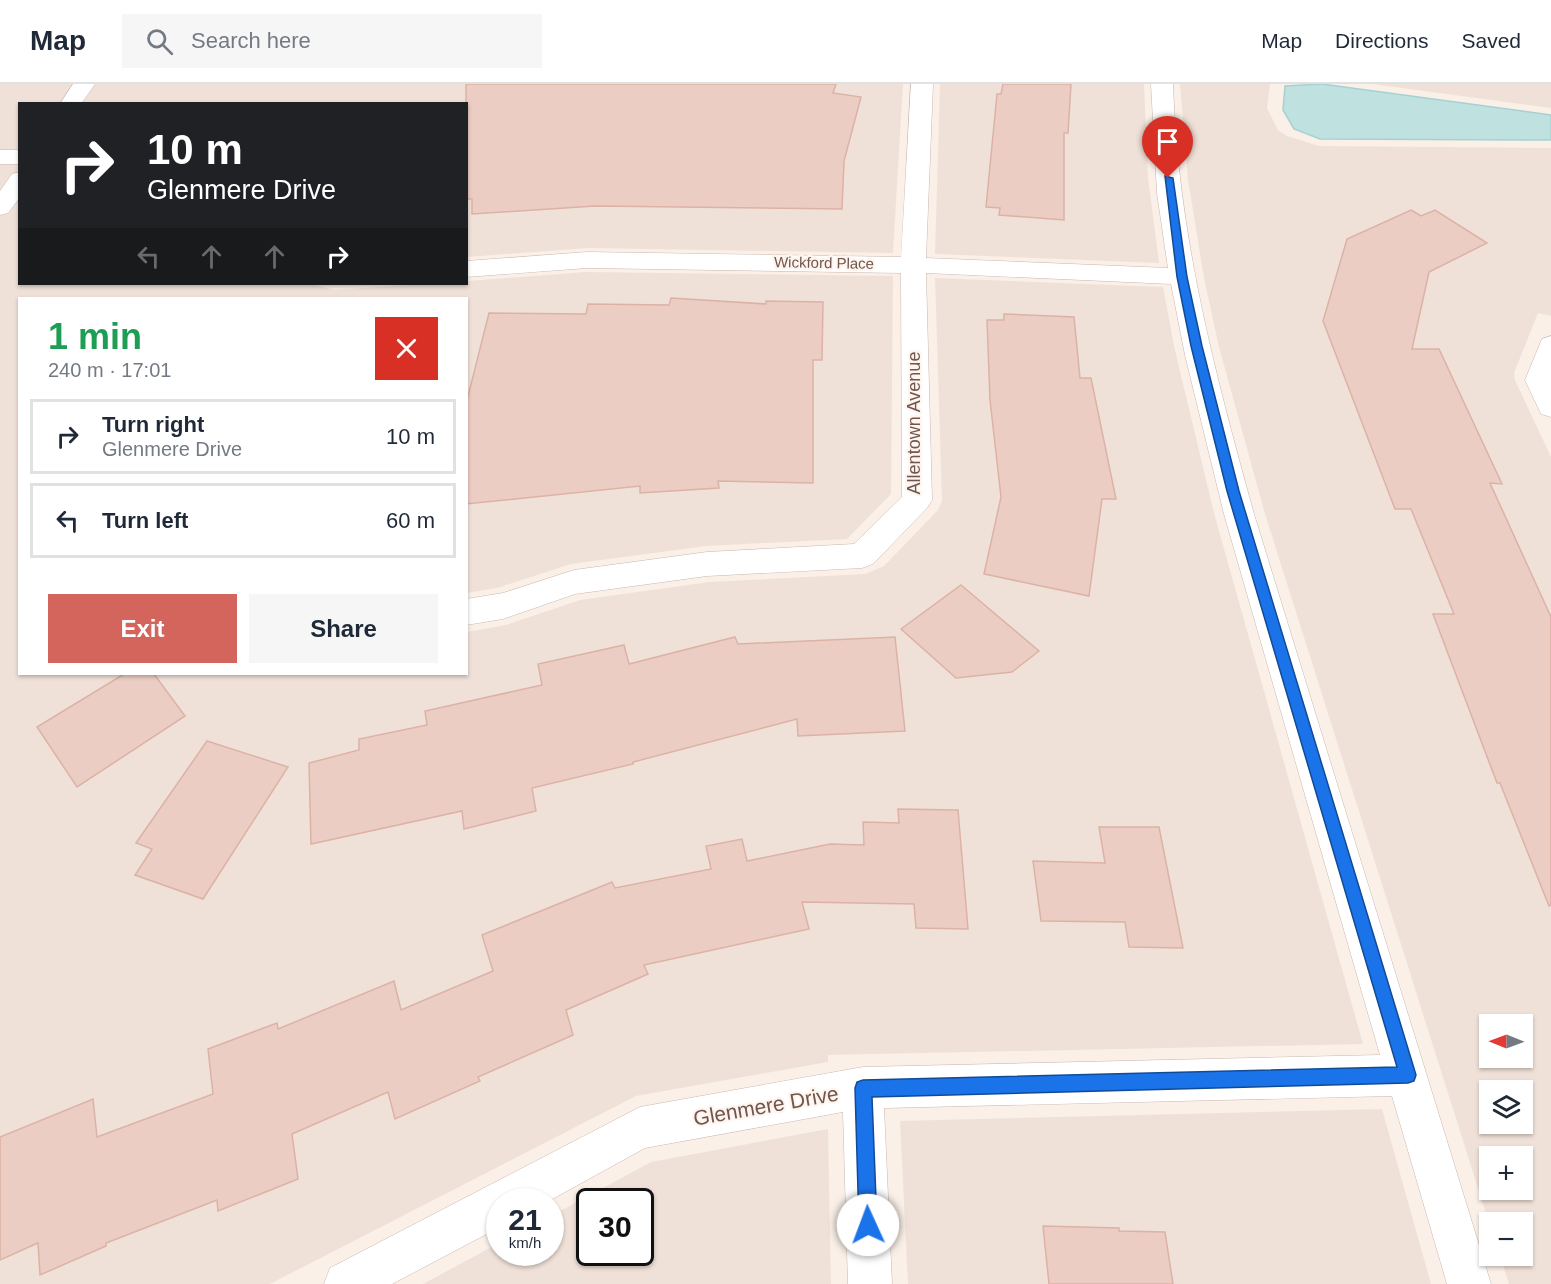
<!DOCTYPE html>
<meta charset="utf-8">
<style>
:root{--surface:#fff;--page:#f6f6f7;--text:#1f2937;--muted:#747a83;--line:#e0e1e3;--accent:#d4655d}
body{margin:0;font-family:Arial,sans-serif;background:var(--page);color:var(--text);height:100vh;display:flex;flex-direction:column;font-size:22px;white-space:nowrap}
*{box-sizing:border-box;margin:0}
p{font-size:20px;color:var(--muted)}
.icon{flex:none;width:33px;height:33px;fill:none;stroke:currentColor;stroke-width:2;stroke-linecap:round;stroke-linejoin:round}
.map{position:relative;flex:1;overflow:hidden}
.sheet{position:absolute;left:18px;top:213px;width:450px;height:378px;display:flex;flex-direction:column;background:var(--surface);border-radius:0px;box-shadow:0 2px 4px #0004}
.sheet>*{flex:none}
.top-card{position:absolute;left:18px;top:18px;width:450px;height:183px;border-radius:0px;box-shadow:0 2px 4px #0004;background:#202124;color:#fff;overflow:hidden}
.needle{width:39px;rotate:271deg}
.controls{position:absolute;left:1479px;top:930px;display:grid;gap:12px}
.controls a{display:grid;place-items:center;width:54px;height:54px;border-radius:0px;background:var(--surface);box-shadow:0 2px 4px #0004;font-size:30px}
.speed{position:absolute;left:486px;top:1104px;display:flex;gap:12px;font-size:30px;font-weight:700;text-align:center}
.speed>*{display:grid;place-content:center;width:78px;height:78px;border-radius:50%;background:var(--surface);box-shadow:0 2px 4px #0004;line-height:1}
.speed small{font-size:15px;font-weight:400}
.speed .limit{border:3px solid #111;border-radius:9px;background:#fff;color:#111}
.pin{position:absolute;display:grid;place-items:center;width:51px;height:51px;color:#fff;margin:-62px -26px;border-radius:50% 50% 50% 0;rotate:-45deg;box-shadow:0 0 6px #0007}
.pin .icon{rotate:45deg}
.me{position:absolute;width:66px;margin:-33px;rotate:358deg;stroke-linejoin:round;filter:drop-shadow(0 0 4px #0008)}
.turn{display:flex;align-items:center;gap:21px;height:126px;padding:0 30px;font-size:27px}
.turn .icon{width:78px;height:78px;stroke-width:2.5}
.turn b{display:block;font-size:42px;line-height:51px}
.lanes{display:flex;align-items:center;height:57px;padding:0 30px;background:#0003;justify-content:center;gap:30px;direction:ltr}
.lanes .off{opacity:.35}
.round{display:grid;place-items:center;flex:none;width:63px;height:63px;border-radius:0px;background:var(--page)}
.summary{display:flex;align-items:center;justify-content:space-between;height:102px;padding:0 30px}
h1{font-size:36px;font-weight:800;line-height:45px;color:#1e9e55}
.cta{display:flex;gap:12px;margin-top:auto;padding:12px 30px}
.cta a{flex:1;height:69px;border-radius:0px;background:var(--accent);color:#fff;font-size:24px;font-weight:800;line-height:69px;text-align:center}
.cta a+a{background:var(--page);color:var(--text)}
ul{padding:0;list-style:none}
li{display:flex;align-items:center;gap:18px;height:75px;margin:0 12px 9px;padding:0 18px;border:3px solid var(--line);border-radius:0px}
li div{flex:1}
li b{display:block;font-size:22px}
li em{font-style:normal}
header{display:flex;align-items:center;gap:36px;box-sizing:border-box;height:84px;padding:0 30px;background:var(--surface);border-bottom:2px solid var(--line)}
header strong{font-size:28px}
nav{display:flex;gap:33px;margin-inline-start:auto;font-size:21px}
.search{width:420px;height:54px;background:var(--page);display:flex;align-items:center;gap:15px;box-sizing:border-box;padding:0 21px;border-radius:0px;color:var(--muted);font-size:22px}
.map>svg:first-child{display:block}
</style>
<header>
<strong>Map</strong>
<div class="search"><svg class="icon" aria-label="search" viewBox="0 0 24 24"><circle cx="10" cy="10" r="6"/><path d="M15 15l6 6"/></svg>Search here</div>
<nav><a>Map</a><a>Directions</a><a>Saved</a></nav>
</header>
<div class="map">
<svg width="1551" height="1200" viewBox="0 0 1551 1200">
<rect width="100%" height="100%" fill="#faf0e8"/>
<g fill="#f0e1d8" fill-rule="evenodd">
<path d="M 0,0 L 903,0 L 893,169 L 589,164 L 467,173 L 466,20 L 20,20 L 20,200 L 312,200 L 334,206 L 427,200 L 466,200 L 467,197 L 586,188 L 893,192 L 891,410 L 847,455 L 706,462 L 571,480 L 497,504 L 467,509 L 466,214 L 20,214 L 20,590 L 466,590 L 467,548 L 506,541 L 580,516 L 709,498 L 865,490 L 884,482 L 938,426 L 942,417 L 935,194 L 1163,203 L 1174,262 L 1214,429 L 1363,960 L 828,971 L 828,978 L 636,1012 L 270,1200 L 0,1200 Z"/>
<path d="M 940,0 L 1144,0 L 1148,93 L 1159,179 L 935,170 Z"/>
<path d="M 1180,0 L 1270,0 L 1267,24 L 1278,46 L 1287,52 L 1319,62 L 1551,64 L 1551,232 L 1538,229 L 1514,289 L 1515,296 L 1551,373 L 1551,1200 L 1509,1200 L 1500,1172 L 1522,1172 L 1522,1138 L 1489,1139 L 1265,430 L 1219,263 L 1204,194 L 1188,96 ZM 1490,940 L 1522,940 L 1522,974 L 1490,974 ZM 1490,1006 L 1522,1006 L 1522,1040 L 1490,1040 ZM 1490,1072 L 1522,1072 L 1522,1106 L 1490,1106 Z"/>
<path d="M 1372,0 L 1551,0 L 1551,24 Z"/>
<path d="M 1382,1025 L 1431,1200 L 908,1200 L 900,1037 Z"/>
<path d="M 828,1045 L 831,1200 L 423,1200 L 499,1159 L 500,1168 L 550,1168 L 551,1132 L 651,1078 ZM 590,1118 L 640,1118 L 640,1168 L 590,1168 Z"/>
</g>
<path fill="#bfe1e0" stroke="#a7d1d1" stroke-width="1.5" d="M 1322,0 L 1551,31 L 1551,56 L 1320,55 L 1294,45 L 1283,26 L 1285,2 Z"/>
<g fill="#eccdc3" stroke="#dcb2a6" stroke-width="1.5">
<path d="M 466,0 L 836,0 L 833,9 L 861,13 L 844,77 L 842,125 L 595,122 L 472,130 L 472,115 L 466,115 Z"/>
<path d="M 1003,0 L 1071,0 L 1068,49 L 1064,49 L 1064,136 L 999,131 L 1000,124 L 986,123 L 997,10 L 1001,10 Z"/>
<path d="M 1411,126 L 1421,132 L 1435,126 L 1487,159 L 1429,188 L 1412,265 L 1439,265 L 1502,400 L 1490,399 L 1551,533 L 1551,821 L 1549,822 L 1500,699 L 1497,699 L 1433,530 L 1454,530 L 1411,425 L 1395,425 L 1323,237 L 1347,155 Z"/>
<path d="M 671,214 L 766,220 L 766,217 L 823,218 L 822,276 L 813,276 L 813,399 L 718,397 L 719,404 L 640,409 L 640,402 L 466,420 L 466,320 L 489,229 L 586,230 L 588,220 L 669,221 Z"/>
<path d="M 1004,230 L 1074,233 L 1080,294 L 1091,294 L 1116,415 L 1102,415 L 1089,512 L 984,490 L 1001,413 L 990,316 L 987,236 L 1004,236 Z"/>
<path d="M 961,501 L 1039,567 L 1012,588 L 956,594 L 901,545 Z"/>
<path d="M 735,553 L 738,560 L 895,553 L 905,647 L 798,652 L 797,635 L 633,678 L 633,680 L 532,704 L 536,727 L 464,745 L 462,727 L 311,760 L 309,679 L 359,666 L 359,655 L 427,641 L 425,627 L 542,601 L 538,580 L 624,561 L 629,580 Z"/>
<path d="M 124,590 L 154,590 L 185,632 L 77,703 L 37,643 Z"/>
<path d="M 207,657 L 288,683 L 203,815 L 135,791 L 152,765 L 136,759 Z"/>
<path d="M 898,725 L 958,726 L 968,845 L 916,844 L 914,820 L 802,818 L 809,845 L 644,881 L 648,890 L 566,926 L 573,951 L 478,993 L 480,997 L 395,1035 L 388,1008 L 292,1050 L 298,1095 L 218,1127 L 217,1116 L 106,1159 L 106,1162 L 40,1191 L 38,1159 L 0,1176 L 0,1053 L 93,1015 L 97,1053 L 213,1010 L 208,965 L 277,939 L 278,945 L 394,897 L 401,926 L 493,887 L 482,851 L 612,798 L 615,804 L 711,785 L 706,762 L 742,755 L 747,777 L 830,760 L 864,761 L 863,738 L 899,739 Z"/>
<path d="M 1099,743 L 1159,743 L 1183,864 L 1129,863 L 1125,838 L 1041,837 L 1033,777 L 1105,779 Z"/>
<path d="M 1043,1142 L 1119,1144 L 1119,1147 L 1165,1148 L 1173,1200 L 1049,1200 Z"/>
</g>
<g fill="none" stroke-linecap="round" stroke-linejoin="round">
<defs>
<g id="minor">
<path d="M 73,0 L 95,0 L 81,20 L 60,20 Z"/>
<path d="M 911,0 L 933,0 L 926,174 L 1168,184 L 1157,109 L 1151,0 L 1173,0 C 1178,151 1214,286 1254,430 L 1491,1200 L 1447,1200 L 1392,1012 L 884,1024 L 892,1200 L 848,1200 L 843,1028 L 645,1064 L 547,1118 L 500,1118 L 500,1143 L 392,1200 L 324,1200 L 330,1184 L 640,1023 L 863,983 L 1380,971 L 1224,430 L 1185,271 L 1171,200 L 926,189 L 932,416 L 927,424 L 873,480 L 862,484 L 707,492 L 575,510 L 503,535 L 466,541 L 466,515 L 503,509 L 574,486 L 707,468 L 854,460 L 902,413 L 901,189 L 587,184 L 466,193 L 466,177 L 587,168 L 901,173 Z"/>
<rect x="0" y="66" width="20" height="14"/>
<path d="M 20,88 L 20,113 L 8,129 L 0,131 L 0,107 L 12,90 Z"/>
<path d="M 1551,252 L 1551,333 L 1541,330 L 1525,296 L 1542,255 Z"/>
</g>
</defs>
<use href="#minor" stroke="#cab7b0" stroke-width="1"/>
<use href="#minor" fill="#fff" fill-rule="evenodd"/>
</g>
<path fill="#1a73e8" stroke="#114b97" stroke-width="1.5" d="M 1165,92 L 1173,94 L 1187,193 L 1202,262 L 1239,407 L 1416,991 L 1414,997 L 1408,999 L 872,1013 L 877,1141 L 874,1148 L 868,1150 L 862,1148 L 859,1141 L 855,1004 L 857,998 L 863,996 L 1397,983 L 1227,407 L 1191,262 L 1177,193 Z"/>
<g text-anchor="middle" stroke-width="4.5" stroke-linejoin="round" paint-order="stroke">
<g font-size="15" fill="#71564f" stroke="#fdf5ee">
<text transform="translate(824 179) rotate(1)" y="5">Wickford Place</text>
</g>
<g font-size="18" fill="#71564f" stroke="#fdf5ee">
<text transform="translate(914 339) rotate(-90)" y="6">Allentown Avenue</text>
</g>
<g font-size="21" fill="#71564f" stroke="#fdf5ee">
<text transform="translate(766 1022) rotate(-10)" y="7">Glenmere Drive</text>
</g>
</g>
</svg>
<div class="controls">
<a><svg class="needle" viewBox="-14 -14 28 28"><path d="M0-13l5 13h-10z" fill="#e53935"/><path d="M0 13l5-13h-10z" fill="#747a83"/></svg></a>
<a><svg class="icon" aria-label="layers" viewBox="0 0 24 24"><path d="M12 4l9 5-9 5-9-5zM3 14l9 5 9-5"/></svg></a>
<a>+</a>
<a>−</a>
</div>
<div class="speed"><div>21<small>km/h</small></div><div class="limit">30</div></div>
<div class="pin" style="left:1168px;top:94px;background:#d93025"><svg class="icon" aria-label="arrive" viewBox="0 0 24 24"><path d="M6 21V4h12l-3 4 3 4H6"/></svg></div>
<svg class="me" style="left:868px;top:1141px" viewBox="-20 -20 40 40"><circle r="19" fill="#fff"/><path d="M0-13L10 11 0 6-10 11z" fill="#1a73e8"/></svg>
<div class="top-card">
<div class="turn"><svg class="icon" aria-label="right" viewBox="0 0 24 24"><path d="M7 20v-9h11M14 6l5 5-5 5"/></svg><div><b>10 m</b>Glenmere Drive</div></div>
<div class="lanes"><svg class="icon off" aria-label="left" viewBox="0 0 24 24"><path d="M17 20v-9H6M10 6l-5 5 5 5"/></svg><svg class="icon off" aria-label="ahead" viewBox="0 0 24 24"><path d="M12 20V5M6 11l6-6 6 6"/></svg><svg class="icon off" aria-label="ahead" viewBox="0 0 24 24"><path d="M12 20V5M6 11l6-6 6 6"/></svg><svg class="icon" aria-label="right" viewBox="0 0 24 24"><path d="M7 20v-9h11M14 6l5 5-5 5"/></svg></div>
</div>
<section class="sheet">
<div class="summary"><div><h1>1 min</h1><p>240 m · 17:01</p></div><a class="round" style="background:#d93025;color:#fff"><svg class="icon" aria-label="close" viewBox="0 0 24 24"><path d="M6 6l12 12M18 6L6 18"/></svg></a></div>
<ul>
<li><svg class="icon" aria-label="right" viewBox="0 0 24 24"><path d="M7 20v-9h11M14 6l5 5-5 5"/></svg><div><b>Turn right</b><p>Glenmere Drive</p></div><em>10 m</em></li>
<li><svg class="icon" aria-label="left" viewBox="0 0 24 24"><path d="M17 20v-9H6M10 6l-5 5 5 5"/></svg><div><b>Turn left</b></div><em>60 m</em></li>
</ul>
<div class="cta"><a>Exit</a><a>Share</a></div>
</section>
</div>
